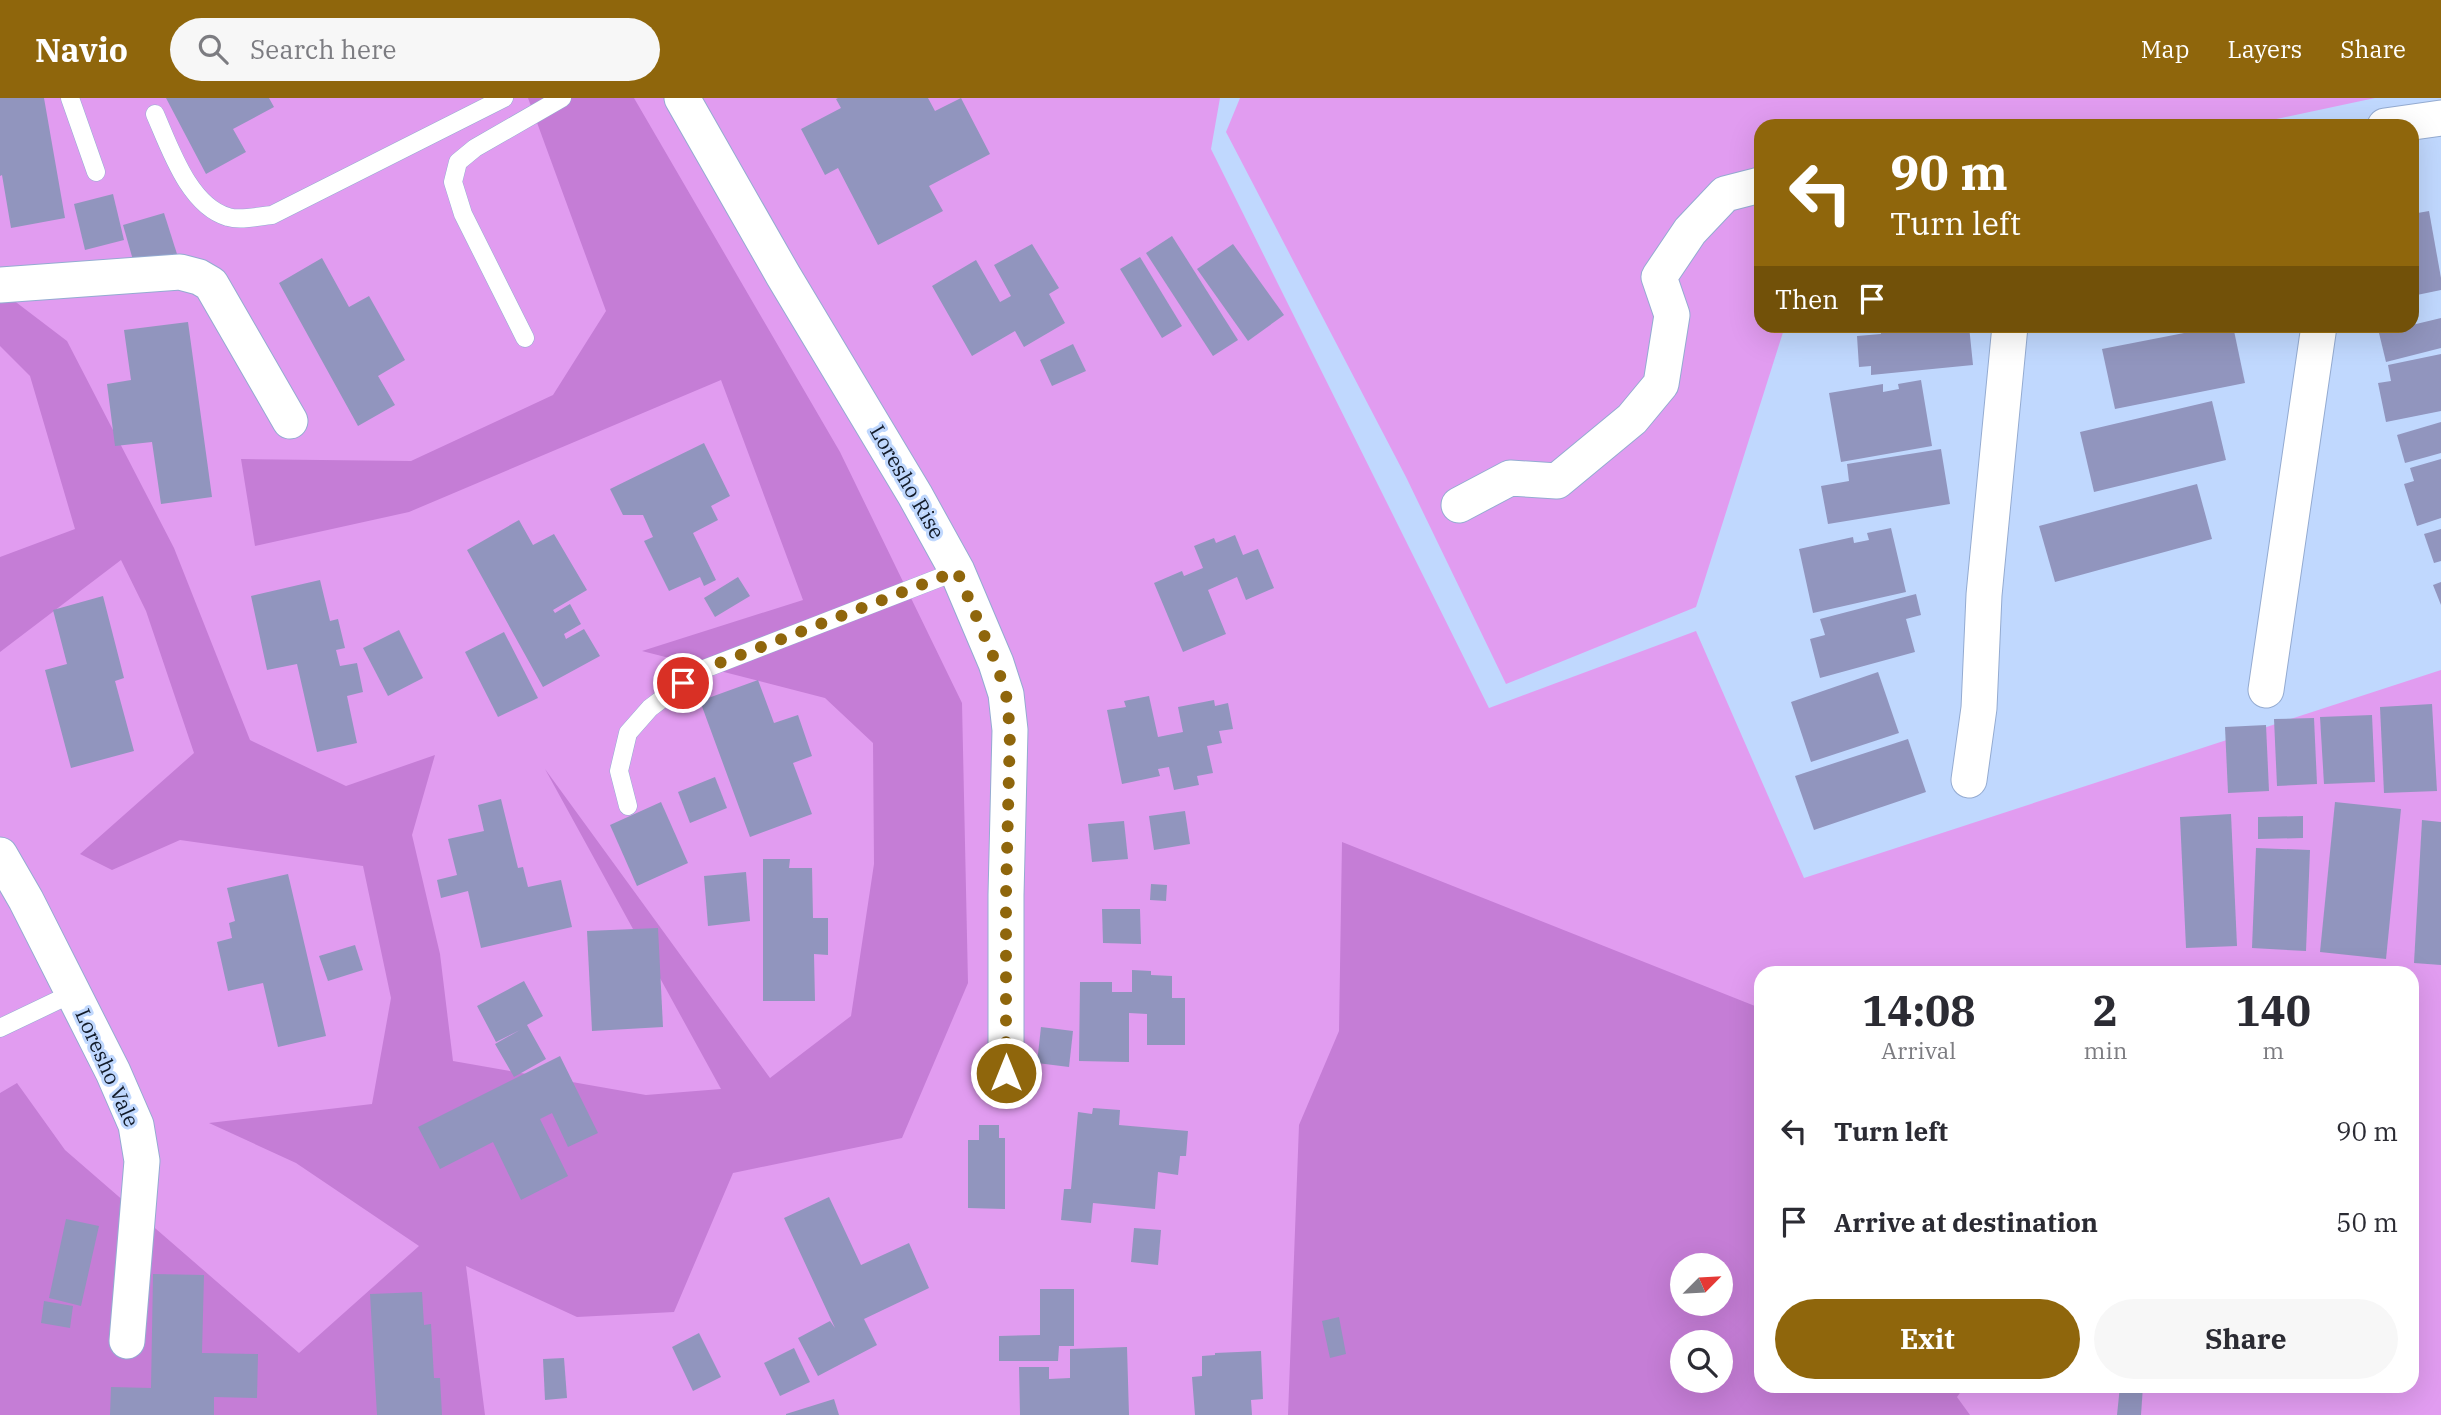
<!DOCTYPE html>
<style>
:root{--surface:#fff;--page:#f7f7f7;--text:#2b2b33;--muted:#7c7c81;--accent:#8f660c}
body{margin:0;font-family:"IBM Plex Serif",serif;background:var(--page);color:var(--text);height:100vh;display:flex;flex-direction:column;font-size:26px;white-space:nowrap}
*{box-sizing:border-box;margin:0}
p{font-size:23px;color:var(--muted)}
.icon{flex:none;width:38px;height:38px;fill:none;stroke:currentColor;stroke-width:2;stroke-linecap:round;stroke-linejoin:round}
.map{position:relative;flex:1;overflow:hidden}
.sheet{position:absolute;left:1754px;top:868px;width:665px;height:427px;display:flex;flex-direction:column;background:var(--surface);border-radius:21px;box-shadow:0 7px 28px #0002}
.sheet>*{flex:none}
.banner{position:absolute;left:1754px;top:21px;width:665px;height:214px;border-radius:21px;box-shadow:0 7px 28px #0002;background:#8f660c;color:#fff;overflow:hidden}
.needle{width:46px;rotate:66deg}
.buttons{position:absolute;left:1670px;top:1155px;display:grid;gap:14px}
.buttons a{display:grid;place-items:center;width:63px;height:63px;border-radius:50%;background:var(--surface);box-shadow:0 7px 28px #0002;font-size:35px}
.pin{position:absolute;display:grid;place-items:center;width:60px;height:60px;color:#fff;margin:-30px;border:4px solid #fff;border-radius:50%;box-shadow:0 2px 7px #0007}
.me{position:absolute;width:77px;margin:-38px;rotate:0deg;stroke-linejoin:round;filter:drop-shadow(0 0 5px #0008)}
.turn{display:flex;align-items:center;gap:24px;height:147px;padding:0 21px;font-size:32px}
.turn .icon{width:91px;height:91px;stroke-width:2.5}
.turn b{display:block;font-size:49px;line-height:60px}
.then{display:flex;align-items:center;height:66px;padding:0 21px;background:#0003;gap:14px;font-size:26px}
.eta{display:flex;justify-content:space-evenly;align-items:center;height:119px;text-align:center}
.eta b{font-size:42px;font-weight:800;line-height:49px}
.cta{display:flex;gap:14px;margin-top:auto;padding:14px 21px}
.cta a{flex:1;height:80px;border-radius:42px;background:var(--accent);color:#fff;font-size:28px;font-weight:800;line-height:80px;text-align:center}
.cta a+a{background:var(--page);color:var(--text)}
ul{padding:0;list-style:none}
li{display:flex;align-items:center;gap:21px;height:91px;padding:0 21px}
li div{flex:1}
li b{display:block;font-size:26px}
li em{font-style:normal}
header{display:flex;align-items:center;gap:42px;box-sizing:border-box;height:98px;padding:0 35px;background:var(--accent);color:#fff}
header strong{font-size:33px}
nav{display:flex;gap:38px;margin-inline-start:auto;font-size:24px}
.search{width:490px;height:63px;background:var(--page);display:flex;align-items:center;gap:18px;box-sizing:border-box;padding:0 24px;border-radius:38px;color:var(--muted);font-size:26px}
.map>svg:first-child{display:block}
</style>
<header>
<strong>Navio</strong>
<div class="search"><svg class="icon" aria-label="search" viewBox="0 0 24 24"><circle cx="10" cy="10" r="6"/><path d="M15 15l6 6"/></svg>Search here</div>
<nav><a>Map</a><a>Layers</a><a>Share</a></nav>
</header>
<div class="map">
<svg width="2441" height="1317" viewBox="0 0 2441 1317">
<rect width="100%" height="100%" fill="#c0d8fe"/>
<g fill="#e19cf0" fill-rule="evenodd">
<path d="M 0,0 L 1220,0 L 1211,51 L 1489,610 L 1696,533 L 1804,780 L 2441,572 L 2441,1317 L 0,1317 ZM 1760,875 L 2412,875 L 2412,1288 L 1760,1288 ZM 1682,1167 L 1720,1167 L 1720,1206 L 1682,1206 ZM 1682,1244 L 1720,1244 L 1720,1283 L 1682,1283 Z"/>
<path d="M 1240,0 L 2375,0 L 2244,28 L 1760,28 L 1760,228 L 1785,228 L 1696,509 L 1506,586 L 1406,379 L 1226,34 Z"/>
</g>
<g fill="#c57dd6" fill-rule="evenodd">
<path d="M 528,0 L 634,0 L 840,354 L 962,605 L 968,885 L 902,1040 L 733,1075 L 674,1214 L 577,1219 L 466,1168 L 485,1317 L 0,1317 L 0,995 L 17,985 L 65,1052 L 299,1255 L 419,1148 L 296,1065 L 209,1025 L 372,1006 L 391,900 L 363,768 L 180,742 L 112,772 L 80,756 L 194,655 L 146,513 L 121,462 L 0,554 L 0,459 L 75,431 L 30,278 L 0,248 L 0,192 L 67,243 L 174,450 L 250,642 L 346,688 L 435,657 L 412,737 L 440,856 L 453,963 L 646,997 L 721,991 L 545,671 L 770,980 L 851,918 L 874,766 L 873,645 L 825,600 L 642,553 L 803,502 L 721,282 L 409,414 L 255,448 L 241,361 L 411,363 L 553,297 L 606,213 Z"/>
<path d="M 1342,744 L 1760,910 L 1760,1288 L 1965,1288 L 1957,1299 L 1970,1317 L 1288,1317 L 1299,1027 L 1339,933 ZM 1682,1167 L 1720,1167 L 1720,1206 L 1682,1206 ZM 1682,1244 L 1720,1244 L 1720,1283 L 1682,1283 Z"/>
</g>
<g fill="#9195be">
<path d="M 0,0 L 44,0 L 65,120 L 11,130 L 2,77 L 0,78 Z"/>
<path d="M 166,0 L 269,0 L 274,9 L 233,31 L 246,54 L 206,76 Z"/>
<path d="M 838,0 L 928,0 L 935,13 L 961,0 L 990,56 L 929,88 L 943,113 L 878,147 L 838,70 L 825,77 L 801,31 L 841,10 L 836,1 Z"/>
<path d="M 113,96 L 124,142 L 85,152 L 74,106 Z"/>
<path d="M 2429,113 L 2441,180 L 2441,192 L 2412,198 L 2412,116 Z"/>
<path d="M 164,115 L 177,156 L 135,169 L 123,127 Z"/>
<path d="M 1172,138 L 1238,242 L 1213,258 L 1146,155 Z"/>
<path d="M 1032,146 L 1059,190 L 1049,196 L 1065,225 L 1024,249 L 1015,233 L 972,258 L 932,188 L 976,162 L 1000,204 L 1011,198 L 994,167 Z"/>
<path d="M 1233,146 L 1284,217 L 1248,243 L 1197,171 Z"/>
<path d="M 1140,159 L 1182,228 L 1162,240 L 1120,171 Z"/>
<path d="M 322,160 L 349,209 L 369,198 L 405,262 L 378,278 L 395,307 L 358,328 L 279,185 Z"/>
<path d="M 2441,220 L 2441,250 L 2386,264 L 2379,235 Z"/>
<path d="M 188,224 L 212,399 L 161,406 L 152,344 L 115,348 L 107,286 L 131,282 L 124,232 Z"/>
<path d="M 1880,228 L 1969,228 L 1973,267 L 1871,277 L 1871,268 L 1859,269 L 1857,238 L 1881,236 Z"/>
<path d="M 2115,228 L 2141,228 L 2142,229 L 2117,234 Z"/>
<path d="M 2220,228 L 2233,228 L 2245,285 L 2115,311 L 2102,251 Z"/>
<path d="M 1073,246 L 1086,273 L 1052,288 L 1040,262 Z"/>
<path d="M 2441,256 L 2441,313 L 2386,324 L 2378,285 L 2391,283 L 2388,267 Z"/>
<path d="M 1921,282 L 1932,348 L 1841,364 L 1829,295 L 1883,286 L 1883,294 L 1899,291 L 1898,286 Z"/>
<path d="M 2212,303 L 2226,362 L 2094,394 L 2080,334 Z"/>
<path d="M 2441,324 L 2441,355 L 2405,365 L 2397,337 Z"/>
<path d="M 704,345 L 730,398 L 711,408 L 718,422 L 693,435 L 716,482 L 704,488 L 700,479 L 669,493 L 644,443 L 653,439 L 643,417 L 623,417 L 610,391 Z"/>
<path d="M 1941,351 L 1950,406 L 1828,426 L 1821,388 L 1849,383 L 1847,366 Z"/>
<path d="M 2441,361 L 2441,420 L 2417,428 L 2404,386 L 2414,383 L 2410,370 Z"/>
<path d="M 2197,386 L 2212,441 L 2055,484 L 2039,428 Z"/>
<path d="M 519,422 L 533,447 L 554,436 L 587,492 L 553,512 L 555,515 L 570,506 L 581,526 L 564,536 L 566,541 L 584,531 L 600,558 L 543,589 L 467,452 Z"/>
<path d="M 1891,430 L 1906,494 L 1813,515 L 1799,451 L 1853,439 L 1854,445 L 1869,442 L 1867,435 Z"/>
<path d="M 2441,431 L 2441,463 L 2434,465 L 2424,436 Z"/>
<path d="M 1235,437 L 1243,457 L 1258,451 L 1274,490 L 1246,502 L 1237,479 L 1208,492 L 1226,536 L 1183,554 L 1154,485 L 1182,473 L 1184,478 L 1203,470 L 1194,448 L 1214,440 L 1216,445 Z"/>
<path d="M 738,479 L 750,498 L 715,519 L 704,500 Z"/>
<path d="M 320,482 L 330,523 L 338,521 L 345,550 L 336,552 L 340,568 L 357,565 L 363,594 L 347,598 L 357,645 L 317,654 L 297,566 L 267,572 L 251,498 Z"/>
<path d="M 2441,484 L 2441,507 L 2433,487 Z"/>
<path d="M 1916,496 L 1921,517 L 1906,521 L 1915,554 L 1820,580 L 1810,541 L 1825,537 L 1820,521 Z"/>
<path d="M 103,498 L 124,580 L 115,583 L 134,653 L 71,670 L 45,572 L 67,566 L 53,512 Z"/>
<path d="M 399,532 L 423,580 L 388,598 L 363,550 Z"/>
<path d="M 504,534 L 538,600 L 498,619 L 465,554 Z"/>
<path d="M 1878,574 L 1899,635 L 1811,664 L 1791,604 Z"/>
<path d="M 758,582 L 774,625 L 798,617 L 812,658 L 793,665 L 812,716 L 750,739 L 700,603 Z"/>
<path d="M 1149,598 L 1158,639 L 1183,634 L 1178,609 L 1214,602 L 1215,608 L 1228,605 L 1233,631 L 1219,633 L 1222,645 L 1207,648 L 1213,675 L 1197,678 L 1199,687 L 1174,692 L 1169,669 L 1158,671 L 1160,678 L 1122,686 L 1107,612 L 1126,609 L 1124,603 Z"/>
<path d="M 2432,606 L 2437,693 L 2384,695 L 2380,609 Z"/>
<path d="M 2372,617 L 2375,684 L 2324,686 L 2320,619 Z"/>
<path d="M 2314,620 L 2317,686 L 2277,688 L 2274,621 Z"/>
<path d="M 2266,627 L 2269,693 L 2228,695 L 2225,629 Z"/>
<path d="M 1908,641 L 1926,694 L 1814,732 L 1795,678 Z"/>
<path d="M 715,679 L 727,710 L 690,725 L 678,694 Z"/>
<path d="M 501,701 L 518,770 L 523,769 L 528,789 L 561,782 L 572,829 L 481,850 L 468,793 L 441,800 L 437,782 L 457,777 L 448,741 L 484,733 L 478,707 Z"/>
<path d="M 661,704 L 688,765 L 637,788 L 610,727 Z"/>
<path d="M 2335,704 L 2401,711 L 2386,861 L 2320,854 Z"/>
<path d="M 1185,713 L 1190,746 L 1154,752 L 1149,718 Z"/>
<path d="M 2231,716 L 2237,848 L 2186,850 L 2180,719 Z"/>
<path d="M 2303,718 L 2303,740 L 2258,741 L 2258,719 Z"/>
<path d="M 2422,722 L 2441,724 L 2441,867 L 2414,865 Z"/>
<path d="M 1124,723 L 1128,761 L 1092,764 L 1088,726 Z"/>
<path d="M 2256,750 L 2310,752 L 2306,853 L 2252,850 Z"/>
<path d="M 763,761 L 790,761 L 789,770 L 812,770 L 813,820 L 828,820 L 828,857 L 814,856 L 815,903 L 763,903 Z"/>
<path d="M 746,774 L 750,823 L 708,828 L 704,778 Z"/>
<path d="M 288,776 L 326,938 L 278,949 L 263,885 L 228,893 L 217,844 L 232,840 L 229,825 L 235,823 L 227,790 Z"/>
<path d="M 1151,786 L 1167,787 L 1166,803 L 1150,802 Z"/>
<path d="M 1102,811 L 1140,811 L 1141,846 L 1103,845 Z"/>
<path d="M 658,830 L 663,929 L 592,933 L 587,833 Z"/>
<path d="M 355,847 L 363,872 L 328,883 L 319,858 Z"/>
<path d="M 1132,872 L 1151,873 L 1151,877 L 1172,878 L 1172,900 L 1185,900 L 1185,947 L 1147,947 L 1147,916 L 1129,915 L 1129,964 L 1079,963 L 1080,884 L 1112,884 L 1112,894 L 1132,894 Z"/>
<path d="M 524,883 L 543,918 L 527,927 L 546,961 L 514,979 L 495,946 L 520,932 L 496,944 L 477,908 Z"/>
<path d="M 1041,929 L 1073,933 L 1069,969 L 1037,965 Z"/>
<path d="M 560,958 L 598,1035 L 568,1049 L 552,1015 L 540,1021 L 568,1078 L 521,1102 L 493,1044 L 440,1071 L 418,1029 Z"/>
<path d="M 1093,1010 L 1120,1012 L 1119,1027 L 1188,1033 L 1186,1058 L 1180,1058 L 1178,1077 L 1158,1074 L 1155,1111 L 1093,1105 L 1091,1125 L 1061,1122 L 1064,1091 L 1071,1091 L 1078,1014 L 1092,1016 Z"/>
<path d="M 979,1027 L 999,1027 L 999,1040 L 1005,1040 L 1005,1111 L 968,1110 L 968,1042 L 979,1042 Z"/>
<path d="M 829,1099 L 861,1167 L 909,1145 L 929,1190 L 864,1221 L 877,1247 L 818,1278 L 798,1240 L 830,1223 L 835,1230 L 784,1120 Z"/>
<path d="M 66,1121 L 99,1128 L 81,1208 L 49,1200 Z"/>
<path d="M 1134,1130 L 1161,1132 L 1158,1167 L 1131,1164 Z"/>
<path d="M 153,1176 L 204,1177 L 202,1255 L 258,1256 L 257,1300 L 214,1299 L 214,1317 L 110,1317 L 111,1289 L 151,1290 Z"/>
<path d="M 1040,1191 L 1074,1191 L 1074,1248 L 1059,1248 L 1058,1263 L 999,1263 L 999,1238 L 1040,1237 Z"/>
<path d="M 422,1194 L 424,1227 L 431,1226 L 434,1280 L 440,1280 L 442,1317 L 377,1317 L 370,1196 Z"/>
<path d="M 44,1203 L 73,1208 L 70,1230 L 41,1225 Z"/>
<path d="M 1339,1219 L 1346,1256 L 1330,1260 L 1322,1223 Z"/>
<path d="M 699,1235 L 721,1279 L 693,1293 L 672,1249 Z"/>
<path d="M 1127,1249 L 1129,1317 L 1020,1317 L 1019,1269 L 1049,1269 L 1049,1281 L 1070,1280 L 1070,1251 Z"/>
<path d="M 794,1250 L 810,1284 L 780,1298 L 764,1265 Z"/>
<path d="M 1261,1253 L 1263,1301 L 1251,1302 L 1252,1317 L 1195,1317 L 1192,1279 L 1202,1278 L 1202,1258 L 1215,1257 L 1215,1255 Z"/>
<path d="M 564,1260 L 567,1300 L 545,1302 L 543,1261 Z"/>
<path d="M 2120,1288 L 2143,1288 L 2141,1317 L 2117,1317 Z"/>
<path d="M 834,1301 L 839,1317 L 786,1317 L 786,1316 Z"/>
</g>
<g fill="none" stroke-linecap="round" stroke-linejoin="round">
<defs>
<g id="lane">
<path d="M 70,0 L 96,74"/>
<path d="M 155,16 C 170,50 189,108 228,119 C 241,123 259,118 272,117 L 504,0"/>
<path d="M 525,240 L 463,116 L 453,84 L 458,64 L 475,50 L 562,0"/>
<path d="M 628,708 L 619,673 L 628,635 L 650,610 L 699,573 L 957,473"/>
<path d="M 0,930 L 73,895"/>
</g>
<g id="street">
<path d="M 682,0 L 783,177 L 915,397 L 957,473 L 996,565 L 1006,596 L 1010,632 L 1006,797 L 1006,975"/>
<path d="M 2385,28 L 2441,20"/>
<path d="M 0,187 L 180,174 L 199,179 L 211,186 L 290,323"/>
<path d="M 1459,407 L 1510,380 L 1557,383 L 1632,321 L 1661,286 L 1672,217 L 1659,179 L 1690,133 L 1725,96 L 1760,87"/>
<path d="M 2266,592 L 2319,228"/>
<path d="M 1969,682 L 1979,610 L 1984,497 L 2010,228"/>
<path d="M 0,757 L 26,802 L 113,974 L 136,1027 L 142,1063 L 127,1243"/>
</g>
</defs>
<use href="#lane" stroke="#94abd1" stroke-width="19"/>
<use href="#street" stroke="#94abd1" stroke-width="37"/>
<use href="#lane" stroke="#fff" stroke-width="18"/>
<use href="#street" stroke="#fff" stroke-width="35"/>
</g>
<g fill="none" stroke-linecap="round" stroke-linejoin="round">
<path stroke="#8f660c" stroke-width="12" stroke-dasharray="0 21.6" d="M 683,585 L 699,573 L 957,473 L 996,565 L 1006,596 L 1010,632 L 1006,797 L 1006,975"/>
</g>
<g text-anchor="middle" stroke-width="6" stroke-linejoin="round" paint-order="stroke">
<g font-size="21" fill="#121b29" stroke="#c0d8fe">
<text transform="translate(907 384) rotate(60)" y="7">Loresho Rise</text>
<text transform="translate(107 970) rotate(66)" y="7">Loresho Vale</text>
</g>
</g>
</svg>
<div class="buttons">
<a><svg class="needle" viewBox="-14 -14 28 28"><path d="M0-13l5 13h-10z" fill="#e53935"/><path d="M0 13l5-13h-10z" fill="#7c7c81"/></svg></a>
<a><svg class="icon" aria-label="search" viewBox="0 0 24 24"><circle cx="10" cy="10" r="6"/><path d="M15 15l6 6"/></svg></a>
</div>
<div class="pin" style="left:683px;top:585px;background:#d93025"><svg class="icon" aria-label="arrive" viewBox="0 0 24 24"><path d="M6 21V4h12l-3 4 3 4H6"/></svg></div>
<svg class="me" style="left:1006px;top:975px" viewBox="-20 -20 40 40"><circle r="17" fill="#8f660c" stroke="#fff" stroke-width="3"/><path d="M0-11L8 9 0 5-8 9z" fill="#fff"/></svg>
<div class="banner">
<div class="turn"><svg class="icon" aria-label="left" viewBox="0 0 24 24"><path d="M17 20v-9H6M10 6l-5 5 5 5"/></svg><div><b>90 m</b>Turn left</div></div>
<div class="then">Then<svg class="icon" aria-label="arrive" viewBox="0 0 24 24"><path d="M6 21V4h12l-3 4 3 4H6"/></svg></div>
</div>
<section class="sheet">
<div class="eta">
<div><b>14:08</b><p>Arrival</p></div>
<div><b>2</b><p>min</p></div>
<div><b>140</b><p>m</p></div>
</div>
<ul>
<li><svg class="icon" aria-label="left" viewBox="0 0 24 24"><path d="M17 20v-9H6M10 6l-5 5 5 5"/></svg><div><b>Turn left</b></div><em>90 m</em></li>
<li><svg class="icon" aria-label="arrive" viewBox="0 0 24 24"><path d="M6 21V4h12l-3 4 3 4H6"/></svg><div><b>Arrive at destination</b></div><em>50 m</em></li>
</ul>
<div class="cta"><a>Exit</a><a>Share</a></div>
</section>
</div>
